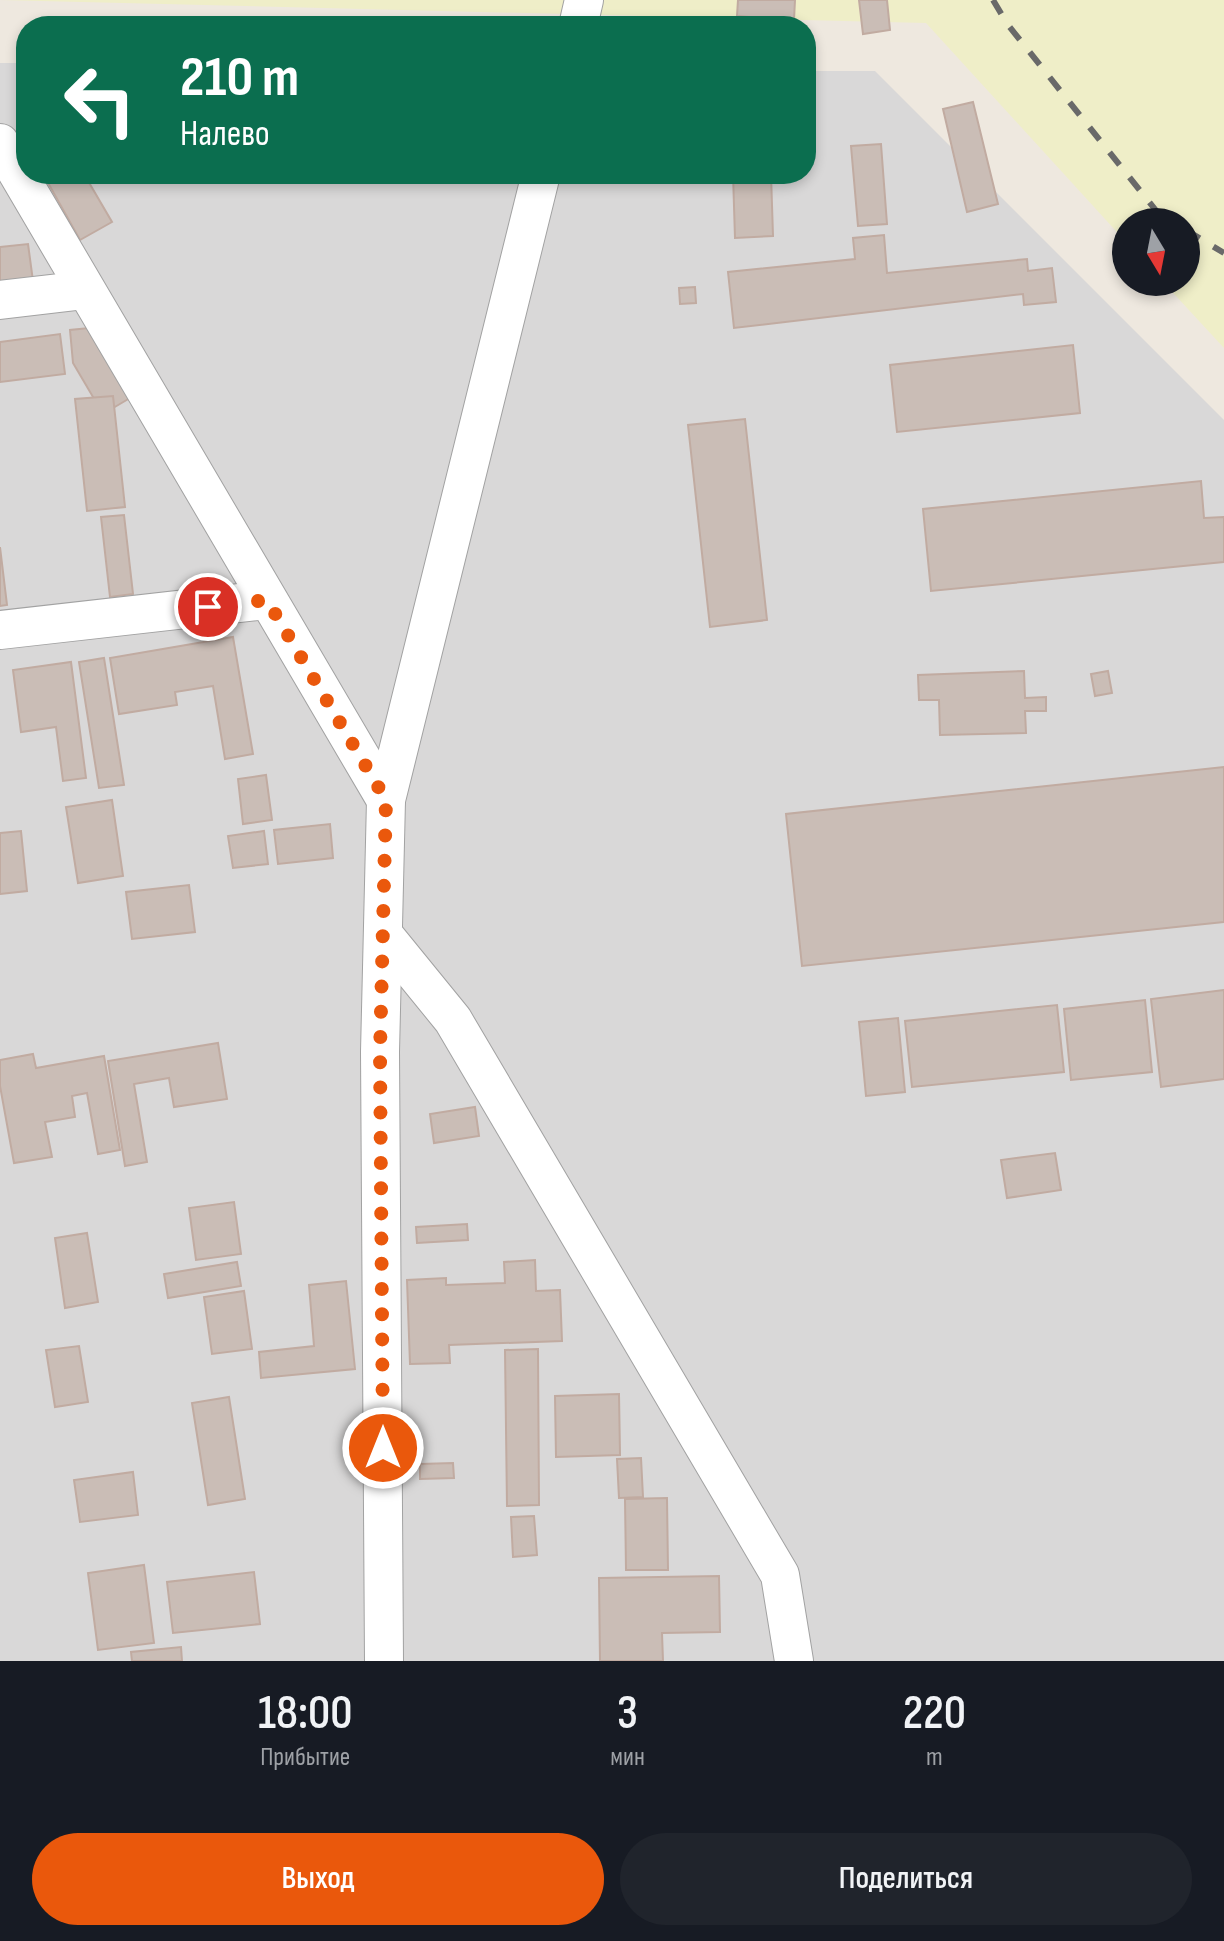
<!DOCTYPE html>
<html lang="ru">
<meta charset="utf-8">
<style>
:root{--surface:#171b24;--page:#20242c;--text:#f1f3f6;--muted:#9ea1a6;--accent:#ea580c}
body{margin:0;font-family:"Sofia Sans Condensed",sans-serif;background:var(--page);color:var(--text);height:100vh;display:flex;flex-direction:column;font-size:30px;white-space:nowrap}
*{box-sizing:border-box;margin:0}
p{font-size:26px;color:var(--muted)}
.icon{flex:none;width:44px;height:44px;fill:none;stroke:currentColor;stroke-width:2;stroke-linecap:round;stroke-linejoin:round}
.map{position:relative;height:1661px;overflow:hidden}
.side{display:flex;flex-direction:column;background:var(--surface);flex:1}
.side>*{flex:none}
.guide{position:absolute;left:16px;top:16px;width:800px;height:168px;border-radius:32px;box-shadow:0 4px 12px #0003;background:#0b6e4f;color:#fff;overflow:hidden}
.needle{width:52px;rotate:170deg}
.buttons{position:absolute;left:1112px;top:208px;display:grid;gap:16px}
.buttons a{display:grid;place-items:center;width:88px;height:88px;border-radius:50%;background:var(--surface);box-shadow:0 4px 12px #0003;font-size:40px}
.pin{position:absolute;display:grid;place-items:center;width:68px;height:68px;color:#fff;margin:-34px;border:4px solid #fff;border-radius:50%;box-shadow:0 2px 8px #0007}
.me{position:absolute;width:88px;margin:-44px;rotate:0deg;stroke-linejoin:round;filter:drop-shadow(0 0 6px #0008)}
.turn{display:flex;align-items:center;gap:28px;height:168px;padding:0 32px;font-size:36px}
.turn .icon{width:104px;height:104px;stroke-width:2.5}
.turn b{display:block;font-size:56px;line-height:68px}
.eta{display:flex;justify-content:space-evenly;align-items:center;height:136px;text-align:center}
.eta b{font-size:48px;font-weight:600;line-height:56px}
.button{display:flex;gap:16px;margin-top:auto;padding:16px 32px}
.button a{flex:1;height:92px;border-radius:48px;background:var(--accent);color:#fff;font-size:32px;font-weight:600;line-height:92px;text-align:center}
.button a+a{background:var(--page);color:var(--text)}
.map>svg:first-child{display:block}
</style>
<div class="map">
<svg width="1224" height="1661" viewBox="0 0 1224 1661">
<rect width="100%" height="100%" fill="#eee8df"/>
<path fill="#d9d8d8" d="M 0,63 L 26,63 L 26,174 L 806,174 L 806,71 L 875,71 L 1224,420 L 1224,1661 L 0,1661 Z"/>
<path fill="#efeec8" d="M 0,0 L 1224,0 L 1224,348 L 1163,282 L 1186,282 L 1186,222 L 1126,222 L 1126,242 L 926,23 Z"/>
<g fill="#cabdb6" stroke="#c1aba1" stroke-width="2">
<path d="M 738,0 L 795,0 L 794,20 L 737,16 Z"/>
<path d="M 859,0 L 887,0 L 890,30 L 863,34 Z"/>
<path d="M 973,102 L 998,204 L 967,212 L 943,109 Z"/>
<path d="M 881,144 L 887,224 L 858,226 L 851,146 Z"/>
<path d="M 60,174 L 84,174 L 112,222 L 80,240 L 47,181 Z"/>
<path d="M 733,174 L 771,174 L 773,236 L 735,238 Z"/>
<path d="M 884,235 L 887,273 L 1027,259 L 1028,271 L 1052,268 L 1056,302 L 1024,305 L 1023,294 L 734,328 L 728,272 L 855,259 L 853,238 Z"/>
<path d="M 28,244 L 33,281 L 0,286 L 0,247 Z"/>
<path d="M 695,287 L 696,303 L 680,304 L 679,288 Z"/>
<path d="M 89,328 L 130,398 L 103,414 L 73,363 L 70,330 Z"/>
<path d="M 60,334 L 65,374 L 0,382 L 0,342 Z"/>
<path d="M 1073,345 L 1080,413 L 897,432 L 890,365 Z"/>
<path d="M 113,396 L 125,507 L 87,511 L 75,399 Z"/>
<path d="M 745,419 L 767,620 L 710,627 L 688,425 Z"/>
<path d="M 1201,481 L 1204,518 L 1224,517 L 1224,562 L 931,591 L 923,509 Z"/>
<path d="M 124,515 L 133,594 L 110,597 L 101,517 Z"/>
<path d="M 0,547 L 7,605 L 0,606 Z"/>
<path d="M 233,637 L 253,754 L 225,759 L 213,686 L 175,692 L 177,705 L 119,714 L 110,658 Z"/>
<path d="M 104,658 L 124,785 L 99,788 L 79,662 Z"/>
<path d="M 71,662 L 86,778 L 63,781 L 56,727 L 21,732 L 13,670 Z"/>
<path d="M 1024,671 L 1025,698 L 1046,697 L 1046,711 L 1025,711 L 1026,733 L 940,735 L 939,700 L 919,700 L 918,675 Z"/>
<path d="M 1108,671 L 1112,693 L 1095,696 L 1091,674 Z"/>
<path d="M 1224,767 L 1224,922 L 802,966 L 786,814 Z"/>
<path d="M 266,775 L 272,820 L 243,824 L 238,779 Z"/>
<path d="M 112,800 L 123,876 L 78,883 L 66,807 Z"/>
<path d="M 330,824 L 333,858 L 278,864 L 274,830 Z"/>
<path d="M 21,831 L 27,891 L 0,894 L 0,833 Z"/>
<path d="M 264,831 L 268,864 L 233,868 L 228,836 Z"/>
<path d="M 189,885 L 195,932 L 132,939 L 126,892 Z"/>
<path d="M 1224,990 L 1224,1079 L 1161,1087 L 1151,999 Z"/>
<path d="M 1145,1000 L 1152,1072 L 1071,1080 L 1064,1009 Z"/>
<path d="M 1057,1005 L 1064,1072 L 912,1087 L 905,1021 Z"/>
<path d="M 898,1018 L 905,1092 L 866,1096 L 859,1022 Z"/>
<path d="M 218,1043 L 227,1099 L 174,1107 L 169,1078 L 134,1084 L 147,1162 L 125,1166 L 108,1061 Z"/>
<path d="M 33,1054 L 36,1068 L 104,1056 L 120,1150 L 98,1154 L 87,1093 L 72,1096 L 75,1117 L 45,1122 L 52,1157 L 14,1163 L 0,1086 L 0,1060 Z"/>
<path d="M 475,1107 L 479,1136 L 434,1143 L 430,1114 Z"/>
<path d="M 1055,1153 L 1061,1190 L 1007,1198 L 1001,1160 Z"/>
<path d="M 234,1202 L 241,1254 L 196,1260 L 189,1208 Z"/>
<path d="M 467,1224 L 468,1240 L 417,1243 L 416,1227 Z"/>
<path d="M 87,1233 L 98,1302 L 65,1308 L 55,1238 Z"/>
<path d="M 535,1260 L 536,1291 L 560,1290 L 562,1341 L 449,1345 L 450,1363 L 410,1364 L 407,1280 L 446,1278 L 446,1285 L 505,1283 L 504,1262 Z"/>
<path d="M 237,1262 L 241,1286 L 168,1298 L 164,1274 Z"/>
<path d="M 346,1281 L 355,1369 L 261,1378 L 259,1352 L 314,1346 L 309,1285 Z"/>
<path d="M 244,1291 L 252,1349 L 212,1354 L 204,1297 Z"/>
<path d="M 79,1346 L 88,1402 L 55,1407 L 46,1350 Z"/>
<path d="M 538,1349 L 539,1505 L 507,1506 L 505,1350 Z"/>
<path d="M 619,1394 L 620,1455 L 556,1457 L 555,1396 Z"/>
<path d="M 229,1397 L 245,1499 L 208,1505 L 192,1403 Z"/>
<path d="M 641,1458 L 643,1497 L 619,1498 L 617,1459 Z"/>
<path d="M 453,1463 L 454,1478 L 420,1479 L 420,1464 Z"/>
<path d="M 133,1472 L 138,1515 L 80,1522 L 74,1480 Z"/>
<path d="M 667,1498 L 668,1570 L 626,1570 L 625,1499 Z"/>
<path d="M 534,1516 L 537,1555 L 513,1557 L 511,1517 Z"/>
<path d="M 144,1565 L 154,1643 L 98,1650 L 88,1573 Z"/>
<path d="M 254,1572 L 260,1624 L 173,1633 L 167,1582 Z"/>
<path d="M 719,1576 L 720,1632 L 662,1633 L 663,1661 L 600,1661 L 599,1578 Z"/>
<path d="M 181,1647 L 182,1661 L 132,1661 L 131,1652 Z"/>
</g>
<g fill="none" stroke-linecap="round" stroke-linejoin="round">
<defs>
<g id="minor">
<path d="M 578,26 L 584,0"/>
<path d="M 0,143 L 386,800"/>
<path d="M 0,300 L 85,290"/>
<path d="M 0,630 L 267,600"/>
<path d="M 383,934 L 453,1020 L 780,1575 L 794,1661"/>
<path d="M 384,1661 L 380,1052 L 386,800 L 541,174"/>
</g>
</defs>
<use href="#minor" stroke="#a2a2a2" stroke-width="40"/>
<use href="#minor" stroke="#fff" stroke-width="38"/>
<g stroke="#696969" stroke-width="6" stroke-dasharray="16 16" stroke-linecap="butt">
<path d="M 993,0 L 1008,25 L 1158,213 L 1173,222"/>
<path d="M 1186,230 L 1224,253"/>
</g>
</g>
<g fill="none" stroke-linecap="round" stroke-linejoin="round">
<path stroke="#ea580c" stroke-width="14" stroke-dasharray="0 25.2" d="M 208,607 L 267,600 L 386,800 L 380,1052 L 383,1448"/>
</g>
</svg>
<div class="buttons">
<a><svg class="needle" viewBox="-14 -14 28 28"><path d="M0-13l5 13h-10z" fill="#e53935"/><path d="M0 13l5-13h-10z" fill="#9ea1a6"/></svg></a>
</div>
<div class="pin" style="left:208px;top:607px;background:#d93025"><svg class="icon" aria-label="arrive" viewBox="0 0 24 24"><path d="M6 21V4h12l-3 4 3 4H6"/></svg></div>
<svg class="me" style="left:383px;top:1448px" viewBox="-20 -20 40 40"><circle r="17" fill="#ea580c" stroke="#fff" stroke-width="3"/><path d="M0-11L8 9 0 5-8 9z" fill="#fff"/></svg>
<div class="guide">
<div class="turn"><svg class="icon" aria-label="left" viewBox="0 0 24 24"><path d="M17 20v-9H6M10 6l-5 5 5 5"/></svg><div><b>210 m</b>Налево</div></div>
</div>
</div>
<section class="side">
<div class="eta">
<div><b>18:00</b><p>Прибытие</p></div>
<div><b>3</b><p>мин</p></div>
<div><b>220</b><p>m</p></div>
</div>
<div class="button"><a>Выход</a><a>Поделиться</a></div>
</section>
